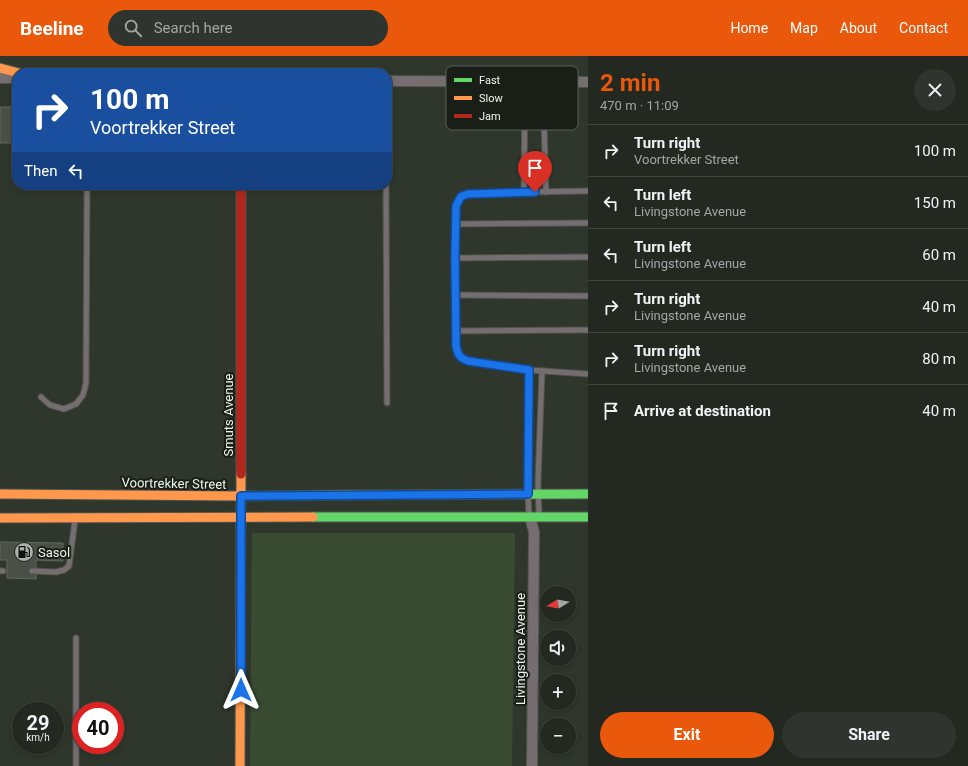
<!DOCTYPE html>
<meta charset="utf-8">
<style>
:root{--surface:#232821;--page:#2f342e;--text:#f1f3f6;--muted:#a3a6a5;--line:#40443f;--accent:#ea580c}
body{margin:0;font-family:Roboto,sans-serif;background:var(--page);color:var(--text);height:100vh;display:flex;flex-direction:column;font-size:15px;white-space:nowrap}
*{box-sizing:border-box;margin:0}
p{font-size:13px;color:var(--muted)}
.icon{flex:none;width:22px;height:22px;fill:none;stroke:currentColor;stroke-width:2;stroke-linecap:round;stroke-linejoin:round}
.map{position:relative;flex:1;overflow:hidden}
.panel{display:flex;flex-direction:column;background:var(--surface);width:380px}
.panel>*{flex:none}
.top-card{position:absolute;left:12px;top:12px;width:380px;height:122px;border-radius:16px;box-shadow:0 2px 6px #0003,0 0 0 1px var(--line);background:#1a4fa0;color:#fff;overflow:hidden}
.needle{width:26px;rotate:259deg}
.buttons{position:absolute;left:540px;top:530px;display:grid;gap:8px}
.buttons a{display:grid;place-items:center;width:36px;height:36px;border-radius:50%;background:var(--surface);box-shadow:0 2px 6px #0003,0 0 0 1px var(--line);font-size:20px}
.speed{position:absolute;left:12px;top:646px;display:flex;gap:8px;font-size:20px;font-weight:700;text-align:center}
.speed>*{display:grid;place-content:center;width:52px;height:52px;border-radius:50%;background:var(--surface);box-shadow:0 2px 6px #0003,0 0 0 1px var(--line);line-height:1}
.speed small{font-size:10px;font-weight:400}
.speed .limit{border:6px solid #d22;background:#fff;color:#111}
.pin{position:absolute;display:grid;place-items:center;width:34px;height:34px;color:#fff;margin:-41px -17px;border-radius:50% 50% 50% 0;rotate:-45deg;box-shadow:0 0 4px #0007}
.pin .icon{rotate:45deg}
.me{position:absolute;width:44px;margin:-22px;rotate:0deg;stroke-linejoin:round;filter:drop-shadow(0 0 3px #0008)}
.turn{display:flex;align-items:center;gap:14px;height:84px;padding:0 12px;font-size:18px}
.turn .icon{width:52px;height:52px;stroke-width:2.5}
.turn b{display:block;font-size:28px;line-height:34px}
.then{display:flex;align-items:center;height:38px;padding:0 12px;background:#0003;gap:8px;font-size:15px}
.round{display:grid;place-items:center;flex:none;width:42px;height:42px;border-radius:21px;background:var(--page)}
.head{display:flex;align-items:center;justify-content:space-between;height:68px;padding:0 12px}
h1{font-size:24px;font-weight:700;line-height:30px;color:var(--accent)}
.action{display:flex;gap:8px;margin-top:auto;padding:8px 12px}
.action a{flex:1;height:46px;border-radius:24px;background:var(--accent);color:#fff;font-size:16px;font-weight:700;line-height:46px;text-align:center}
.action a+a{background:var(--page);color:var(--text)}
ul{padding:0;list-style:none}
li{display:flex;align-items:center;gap:12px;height:52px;padding:0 12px;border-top:1px solid var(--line)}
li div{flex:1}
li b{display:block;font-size:15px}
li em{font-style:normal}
header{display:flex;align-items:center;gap:24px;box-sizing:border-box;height:56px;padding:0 20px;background:var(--accent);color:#fff}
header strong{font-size:19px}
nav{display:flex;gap:22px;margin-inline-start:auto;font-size:14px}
.search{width:280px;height:36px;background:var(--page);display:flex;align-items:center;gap:10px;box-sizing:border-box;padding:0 14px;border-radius:22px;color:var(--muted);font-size:15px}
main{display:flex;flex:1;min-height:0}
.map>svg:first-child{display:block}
</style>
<header>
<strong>Beeline</strong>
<div class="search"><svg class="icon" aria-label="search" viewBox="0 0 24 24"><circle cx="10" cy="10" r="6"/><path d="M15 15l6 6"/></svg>Search here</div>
<nav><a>Home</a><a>Map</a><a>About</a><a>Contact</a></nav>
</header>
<main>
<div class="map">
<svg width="588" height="710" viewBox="0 0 588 710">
<rect width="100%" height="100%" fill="#2f362c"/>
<path fill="#394c32" d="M 252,477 L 515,477 L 512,710 L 250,710 Z"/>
<g fill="#4a4f47" stroke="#626960">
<rect x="0" y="51" width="17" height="36"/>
<path d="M 0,486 L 63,487 L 63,505 L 36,504 L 36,523 L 7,522 L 7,504 L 0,504 Z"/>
</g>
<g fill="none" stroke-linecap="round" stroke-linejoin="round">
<defs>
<g id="lane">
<path d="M 544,26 L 544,65 L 546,136"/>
<path d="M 386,129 L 387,347"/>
<path d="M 588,135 L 524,136 L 472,138 L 462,140 L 458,144 L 456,150 L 455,202 L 455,275 L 457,296 L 459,301 L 463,304 L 474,306 L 529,314 L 588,318"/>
<path d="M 524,136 L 525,26"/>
<path d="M 456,168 L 588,167"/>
<path d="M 455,202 L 588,201"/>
<path d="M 455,239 L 588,240"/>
<path d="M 455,275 L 588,274"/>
<path d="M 529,314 L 528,438 L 529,459"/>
<path d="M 41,341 L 50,349 L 64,353 L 76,348 L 83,339 L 86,327 L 87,129"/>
<path d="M 539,460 L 538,425 L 542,315"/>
<path d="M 0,515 L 3,515"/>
<path d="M 32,515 L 56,516 L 64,514 L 69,510 L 75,464"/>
<path d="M 76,582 L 76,710"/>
</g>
<g id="street">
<path d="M 0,22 L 17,22"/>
<path d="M 387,25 L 588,26"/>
<path d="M 530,461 L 534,476 L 532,710"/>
</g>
<g id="fast">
<path d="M 345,439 L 588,438"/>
<path d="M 313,461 L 588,461"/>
</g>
<g id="slow">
<path d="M 0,12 L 19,17"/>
<path d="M 0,438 L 241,440 L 345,439"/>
<path d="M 0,462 L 313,461"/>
<path d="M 240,710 L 241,418"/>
</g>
<path id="jam" d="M 241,418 L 241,129"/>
</defs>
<use href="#lane" stroke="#4e544c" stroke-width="7"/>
<use href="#street" stroke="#4e544c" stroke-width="12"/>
<use href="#fast" stroke="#4e544c" stroke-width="11"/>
<use href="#slow" stroke="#4e544c" stroke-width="11"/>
<use href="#jam" stroke="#4e544c" stroke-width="11"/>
<use href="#lane" stroke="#766d71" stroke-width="5"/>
<use href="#street" stroke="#766d71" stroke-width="10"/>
<use href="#fast" stroke="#63d668" stroke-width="9"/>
<use href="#slow" stroke="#ff974d" stroke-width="9"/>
<use href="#jam" stroke="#b3261e" stroke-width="9"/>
</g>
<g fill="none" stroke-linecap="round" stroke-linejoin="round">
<defs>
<path id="route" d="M 241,634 L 241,440 L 528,438 L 529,314 L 468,305 C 459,302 457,297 456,289 L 455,202 L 456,150 L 460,142 L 462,140 L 468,138 L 535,136"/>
</defs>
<use href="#route" stroke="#114b97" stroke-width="10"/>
<use href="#route" stroke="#1a73e8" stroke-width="7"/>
</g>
<defs>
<symbol id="fuel-disc" viewBox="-11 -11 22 22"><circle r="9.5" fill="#abb3a9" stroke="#191f17"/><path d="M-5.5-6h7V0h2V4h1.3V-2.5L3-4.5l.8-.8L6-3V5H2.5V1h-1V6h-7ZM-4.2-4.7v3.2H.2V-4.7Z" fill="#111"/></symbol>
</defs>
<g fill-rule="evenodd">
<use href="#fuel-disc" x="13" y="485" width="22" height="22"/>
</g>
<g text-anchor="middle" stroke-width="4" stroke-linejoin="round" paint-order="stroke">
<g font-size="13" fill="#eef7ec" stroke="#191f17">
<text transform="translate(228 359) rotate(-90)" y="5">Smuts Avenue</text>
<text transform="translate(174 427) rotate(1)" y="5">Voortrekker Street</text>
<text transform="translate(520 593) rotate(-90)" y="5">Livingstone Avenue</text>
</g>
<g font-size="13" fill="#eef7ec" stroke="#191f17" text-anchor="start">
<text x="38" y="501">Sasol</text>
</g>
</g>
<rect x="446" y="10" width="132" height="64" rx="6" fill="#191f17" stroke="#596057" stroke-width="1"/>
<rect x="454" y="22" width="18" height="4" fill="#63d668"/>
<rect x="454" y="40" width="18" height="4" fill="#ff974d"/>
<rect x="454" y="58" width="18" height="4" fill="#b3261e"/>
<g font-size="11" fill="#eef7ec">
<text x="479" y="28">Fast</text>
<text x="479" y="46">Slow</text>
<text x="479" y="64">Jam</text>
</g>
</svg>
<div class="buttons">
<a><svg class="needle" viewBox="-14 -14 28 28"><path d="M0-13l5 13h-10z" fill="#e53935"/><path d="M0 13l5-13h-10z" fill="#a3a6a5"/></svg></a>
<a><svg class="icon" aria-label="sound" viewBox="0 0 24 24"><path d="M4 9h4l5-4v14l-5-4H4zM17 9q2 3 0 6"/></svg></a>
<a>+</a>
<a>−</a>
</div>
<div class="speed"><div>29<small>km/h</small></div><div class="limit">40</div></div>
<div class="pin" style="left:535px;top:136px;background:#d93025"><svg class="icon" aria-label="arrive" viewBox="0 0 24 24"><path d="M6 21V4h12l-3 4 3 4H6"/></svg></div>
<svg class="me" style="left:241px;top:634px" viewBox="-20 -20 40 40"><path d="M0-17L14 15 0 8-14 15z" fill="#1a73e8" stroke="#fff" stroke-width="4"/></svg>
<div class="top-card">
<div class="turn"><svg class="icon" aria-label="right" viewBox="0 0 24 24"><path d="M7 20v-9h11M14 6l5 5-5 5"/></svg><div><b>100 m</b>Voortrekker Street</div></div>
<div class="then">Then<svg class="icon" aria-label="left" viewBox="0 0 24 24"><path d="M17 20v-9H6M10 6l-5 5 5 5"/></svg></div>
</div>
</div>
<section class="panel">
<div class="head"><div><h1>2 min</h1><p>470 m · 11:09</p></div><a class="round"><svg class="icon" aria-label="close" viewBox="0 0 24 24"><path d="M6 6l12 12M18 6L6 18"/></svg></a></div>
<ul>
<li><svg class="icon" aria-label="right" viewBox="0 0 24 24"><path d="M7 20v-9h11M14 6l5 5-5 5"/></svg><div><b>Turn right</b><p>Voortrekker Street</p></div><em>100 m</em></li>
<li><svg class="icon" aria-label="left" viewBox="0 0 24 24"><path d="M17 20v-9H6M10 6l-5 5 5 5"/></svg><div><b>Turn left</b><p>Livingstone Avenue</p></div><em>150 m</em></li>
<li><svg class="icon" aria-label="left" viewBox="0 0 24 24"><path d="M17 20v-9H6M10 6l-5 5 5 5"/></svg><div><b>Turn left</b><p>Livingstone Avenue</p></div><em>60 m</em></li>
<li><svg class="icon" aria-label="right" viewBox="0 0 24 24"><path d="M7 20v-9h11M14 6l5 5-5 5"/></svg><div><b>Turn right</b><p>Livingstone Avenue</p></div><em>40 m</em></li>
<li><svg class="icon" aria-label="right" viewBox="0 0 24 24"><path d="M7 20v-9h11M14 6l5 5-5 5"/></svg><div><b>Turn right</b><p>Livingstone Avenue</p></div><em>80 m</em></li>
<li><svg class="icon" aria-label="arrive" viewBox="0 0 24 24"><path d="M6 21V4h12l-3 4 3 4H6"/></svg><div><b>Arrive at destination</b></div><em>40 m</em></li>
</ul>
<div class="action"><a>Exit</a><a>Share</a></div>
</section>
</main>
